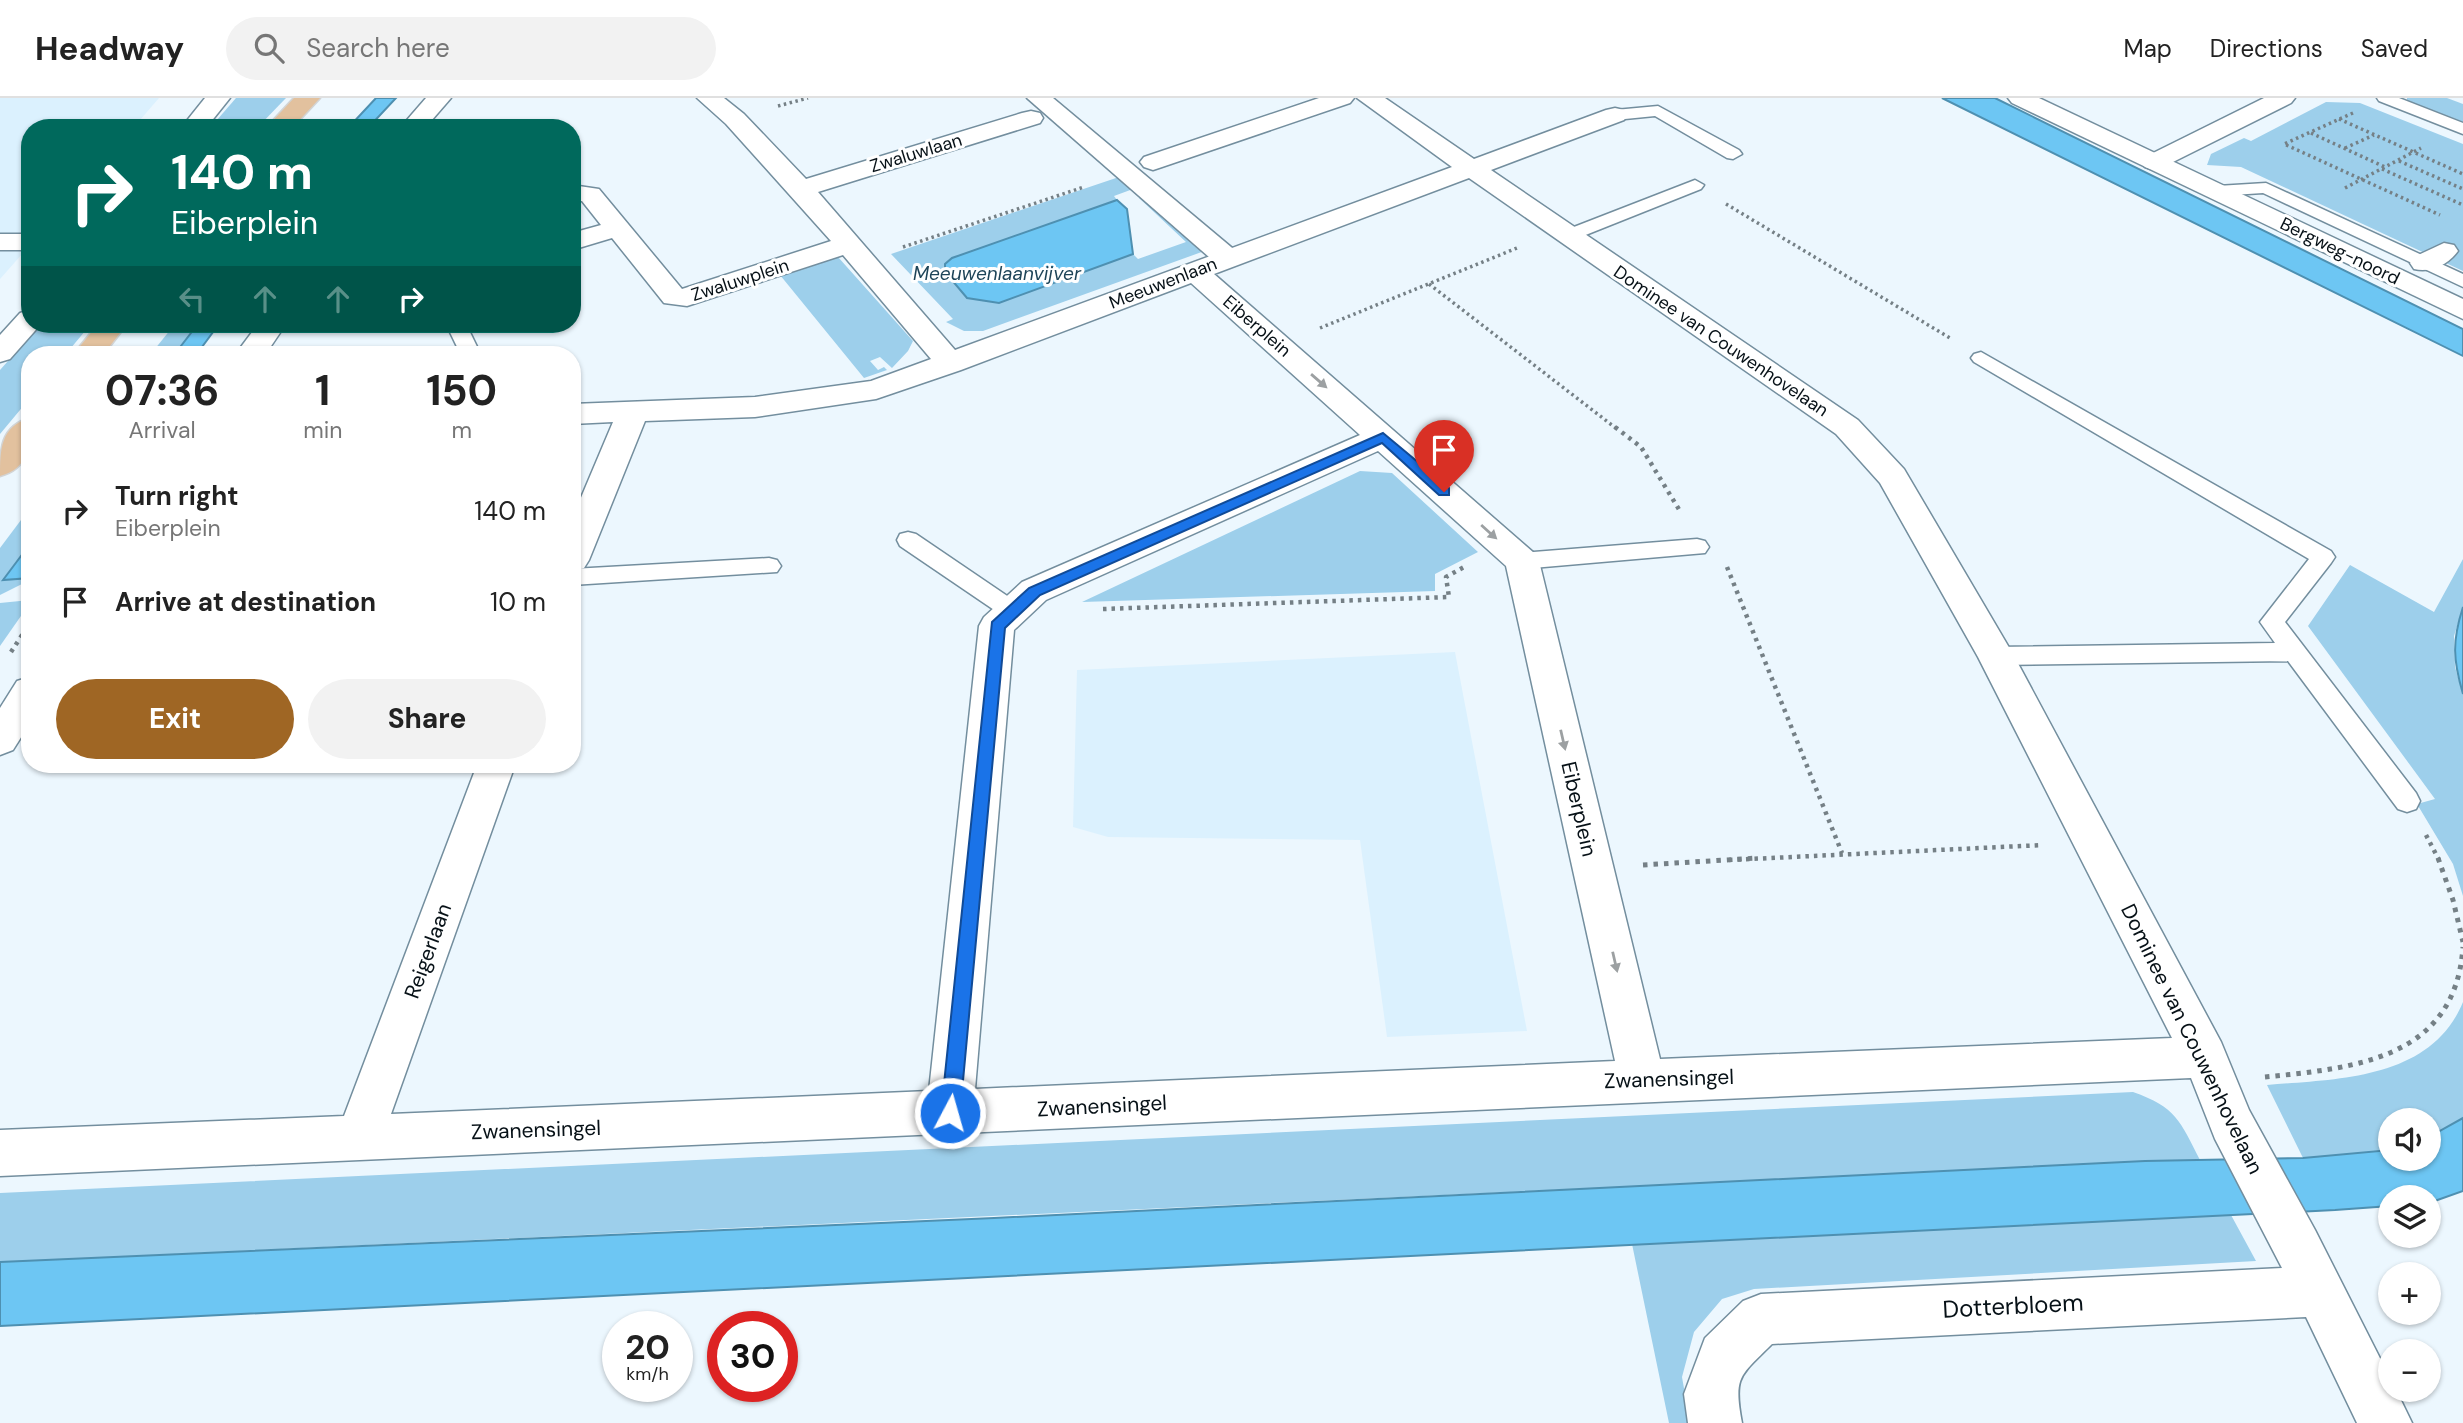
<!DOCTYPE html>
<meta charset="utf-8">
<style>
:root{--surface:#fff;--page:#f2f2f2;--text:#222;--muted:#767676;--line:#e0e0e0;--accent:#9f6624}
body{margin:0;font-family:"DM Sans",sans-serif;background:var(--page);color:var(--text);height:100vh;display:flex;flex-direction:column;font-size:26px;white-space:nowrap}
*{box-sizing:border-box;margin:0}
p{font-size:23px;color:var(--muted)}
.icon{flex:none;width:38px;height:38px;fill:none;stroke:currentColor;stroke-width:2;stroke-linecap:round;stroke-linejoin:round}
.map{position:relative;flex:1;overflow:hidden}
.drawer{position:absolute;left:21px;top:248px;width:560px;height:427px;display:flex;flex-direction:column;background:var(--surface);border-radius:28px;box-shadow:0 2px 5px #0004}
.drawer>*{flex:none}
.hud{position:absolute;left:21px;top:21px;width:560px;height:214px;border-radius:28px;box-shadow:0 2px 5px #0004;background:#00695c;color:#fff;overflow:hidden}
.fabs{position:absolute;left:2378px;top:1010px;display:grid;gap:14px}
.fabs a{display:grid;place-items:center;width:63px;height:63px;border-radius:50%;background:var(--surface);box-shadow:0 2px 5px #0004;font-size:35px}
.speed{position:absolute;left:602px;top:1213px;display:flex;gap:14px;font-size:35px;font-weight:700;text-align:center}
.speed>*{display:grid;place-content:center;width:91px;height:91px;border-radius:50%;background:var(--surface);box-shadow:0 2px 5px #0004;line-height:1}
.speed small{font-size:18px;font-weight:400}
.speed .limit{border:10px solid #d22;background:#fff;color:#111}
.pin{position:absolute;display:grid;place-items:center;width:60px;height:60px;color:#fff;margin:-72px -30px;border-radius:50% 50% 50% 0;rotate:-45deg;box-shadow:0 0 7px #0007}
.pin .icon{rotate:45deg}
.me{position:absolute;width:77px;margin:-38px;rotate:6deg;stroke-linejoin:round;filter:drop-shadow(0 0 5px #0008)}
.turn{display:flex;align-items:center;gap:24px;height:147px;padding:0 35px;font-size:32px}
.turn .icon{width:91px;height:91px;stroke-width:2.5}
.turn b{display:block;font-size:49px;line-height:60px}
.lanes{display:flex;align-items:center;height:66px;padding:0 35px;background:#0003;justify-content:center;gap:35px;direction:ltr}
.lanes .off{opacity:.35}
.eta{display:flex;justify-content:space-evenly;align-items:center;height:119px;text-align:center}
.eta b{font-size:42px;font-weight:700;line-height:49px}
.button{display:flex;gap:14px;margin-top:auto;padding:14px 35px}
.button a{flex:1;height:80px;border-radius:42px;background:var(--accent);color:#fff;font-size:28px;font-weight:700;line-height:80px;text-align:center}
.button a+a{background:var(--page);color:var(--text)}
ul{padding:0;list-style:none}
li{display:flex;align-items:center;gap:21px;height:91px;padding:0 35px}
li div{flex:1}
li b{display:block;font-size:26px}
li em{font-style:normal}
header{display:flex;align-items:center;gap:42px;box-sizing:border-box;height:98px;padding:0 35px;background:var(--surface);border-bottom:2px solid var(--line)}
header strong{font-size:33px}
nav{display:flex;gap:38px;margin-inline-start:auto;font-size:24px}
.search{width:490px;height:63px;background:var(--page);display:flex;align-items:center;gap:18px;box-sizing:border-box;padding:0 24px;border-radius:38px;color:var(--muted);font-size:26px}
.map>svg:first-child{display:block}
</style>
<header>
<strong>Headway</strong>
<div class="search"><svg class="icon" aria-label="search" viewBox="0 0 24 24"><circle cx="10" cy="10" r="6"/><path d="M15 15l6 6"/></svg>Search here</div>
<nav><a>Map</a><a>Directions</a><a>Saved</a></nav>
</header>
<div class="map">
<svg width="2463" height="1325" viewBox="0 0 2463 1325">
<rect width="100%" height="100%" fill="#ecf7fe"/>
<g fill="#dbf1fe">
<path d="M 0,0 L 159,0 L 133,30 L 30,30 L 30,147 L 0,181 Z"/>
<path d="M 1455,554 L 1527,933 L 1387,939 L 1360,742 L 1108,739 L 1073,729 L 1077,572 Z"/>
</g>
<g fill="#9dcfeb">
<path d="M 236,0 L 286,0 L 257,30 L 210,30 Z"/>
<path d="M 2407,0 L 2447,0 L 2463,6 L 2463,24 L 2407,4 Z"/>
<path d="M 2326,4 L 2360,5 L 2463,46 L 2463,173 L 2241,69 L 2207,67 L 2211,56 L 2244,40 L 2251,43 Z"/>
<path d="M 1119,79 L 1133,91 L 1114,98 L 1117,102 L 952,160 L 1133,156 L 1138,161 L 1186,144 L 1139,100 L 1147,97 L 1210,151 L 983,233 L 964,233 L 946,224 L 953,221 L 891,156 Z"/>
<path d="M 838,159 L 913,243 L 908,253 L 892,270 L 880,259 L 870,263 L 878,272 L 884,269 L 887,272 L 864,280 L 780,177 Z"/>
<path d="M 41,226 L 91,226 L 65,257 L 30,257 L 30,300 L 0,336 L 0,272 Z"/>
<path d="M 175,226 L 198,226 L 174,257 L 150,257 Z"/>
<path d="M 1360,373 L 1392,375 L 1478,454 L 1435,476 L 1435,493 L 1082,504 Z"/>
<path d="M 30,410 L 30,446 L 3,481 L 30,480 L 30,482 L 0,497 L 0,450 Z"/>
<path d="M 2463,461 L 2463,509 L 2454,538 L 2455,569 L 2463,597 L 2463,798 L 2453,766 L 2417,706 L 2435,701 L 2308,528 L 2350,467 L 2434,514 Z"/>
<path d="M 30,502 L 30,505 L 0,548 L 0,505 Z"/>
<path d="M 2463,904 L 2463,1020 L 2429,1039 L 2429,1022 L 2390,1022 L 2390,1052 L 2303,1060 L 2267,987 C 2337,981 2431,982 2463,904 Z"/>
<path d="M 2133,994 C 2176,1009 2180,1023 2200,1062 L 0,1164 L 0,1095 Z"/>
<path d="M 2231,1117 L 2256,1163 L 1754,1191 L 1722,1201 L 1694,1234 L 1682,1279 L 1690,1325 L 1669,1325 L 1632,1146 Z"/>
</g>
<g fill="#6dc6f3" stroke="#4e90b1" stroke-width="2">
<path d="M 376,0 L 396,0 L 368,30 L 348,30 Z"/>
<path d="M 1942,0 L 1995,0 L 2463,231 L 2463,258 Z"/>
<path d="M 1117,102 L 1127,111 L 1133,156 L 999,205 L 967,200 L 945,174 L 945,166 L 952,160 Z"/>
<path d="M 198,226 L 219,226 L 196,257 L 174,257 Z"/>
<path d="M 30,446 L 30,480 L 3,482 Z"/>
<path d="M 2463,509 L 2463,596 C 2453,562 2452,543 2463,509 Z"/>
<path d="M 2463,1020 L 2463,1093 L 2429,1105 L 2429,1099 L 2390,1099 L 2390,1108 L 2335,1112 L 0,1228 L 0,1164 L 994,1120 L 2145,1063 L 2303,1060 L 2390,1052 L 2390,1060 L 2429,1060 L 2429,1039 Z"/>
</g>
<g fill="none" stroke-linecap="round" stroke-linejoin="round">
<defs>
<g id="service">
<path d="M 2377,0 L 2399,0 L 2463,25 L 2463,36 L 2379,3 Z"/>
<path d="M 1658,8 L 1739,52 L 1742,56 L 1733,61 L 1727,60 L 1655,18 L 1615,22 L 1607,17 L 1615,12 Z"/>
<path d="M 1695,82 L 1704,87 L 1701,91 L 1573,142 L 1561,142 L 1558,138 L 1561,134 Z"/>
<path d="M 2266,85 L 2463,176 L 2463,189 L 2263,95 L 2217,98 L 2208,93 L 2217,88 Z"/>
<path d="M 446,226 L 466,226 L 481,257 L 461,257 Z"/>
<path d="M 1981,254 L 2331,453 L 2335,459 L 2331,465 L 2285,524 L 2416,695 L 2420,703 L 2416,711 L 2407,714 L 2398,711 L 2288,563 L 1996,567 L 1987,564 L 1984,558 L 1987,552 L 1996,549 L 2275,545 L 2260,524 L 2309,461 L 1974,264 L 1971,260 L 1974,256 Z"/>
<path d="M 908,434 L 916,436 L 1019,506 L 1023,512 L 1019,518 L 1011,521 L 1003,518 L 900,448 L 897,442 L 900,436 Z"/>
<path d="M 1697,441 L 1705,443 L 1709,449 L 1705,455 L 1522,471 L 1514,469 L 1510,463 L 1514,457 L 1522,455 Z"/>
<path d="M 769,460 L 777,462 L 781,468 L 777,474 L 572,487 L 572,471 Z"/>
</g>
<g id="pedestrian">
<path d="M 1027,0 L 1053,0 L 1237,154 L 1241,160 L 1237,166 L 1227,168 L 1217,166 Z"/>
<path d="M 2444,145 L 2454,147 L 2458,153 C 2448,167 2430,175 2414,171 L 2410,165 L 2414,159 Z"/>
</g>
<g id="minor">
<path d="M 426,0 L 451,0 L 425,30 L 400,30 Z"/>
<path d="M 697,0 L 724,0 L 744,16 L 806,81 L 1022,15 L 1031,13 L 1040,15 L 1043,20 L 1040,25 L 818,94 L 955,252 L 1452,69 L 1357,0 L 1385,0 L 1474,61 L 1606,12 L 1615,10 L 1624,12 L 1627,17 L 1624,22 L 1491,72 L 1858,322 L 1904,371 L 2014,558 L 2221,944 L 2249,1012 L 2315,1132 L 2390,1280 L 2390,1292 L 2396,1292 L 2412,1325 L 2357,1325 L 2306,1219 L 1772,1246 C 1740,1278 1733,1278 1742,1325 L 1688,1325 L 1684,1296 L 1705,1240 L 1743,1203 L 1761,1196 L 2282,1170 L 2215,1041 L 2191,980 L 0,1078 L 0,1032 L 344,1018 L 477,667 L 515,667 L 391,1016 L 929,993 L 979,528 L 984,519 L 1022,484 L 1360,337 L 1191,185 L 961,272 L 876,301 L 755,319 L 645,323 L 589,462 L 584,470 L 572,474 L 572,421 L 613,324 L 572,326 L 572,306 L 755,299 L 871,283 L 931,261 L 843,157 L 687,208 L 664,205 L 612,140 L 572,152 L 572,135 L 601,127 L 582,103 L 572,103 L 572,87 L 599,91 L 682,191 L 831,143 L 726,26 ZM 1469,80 L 1836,336 L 1880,385 L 1978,559 L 2172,940 L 1660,961 L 1539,463 L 1534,455 L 1214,176 ZM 1378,353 L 1506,468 L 1615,963 L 975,991 L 1014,532 L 1046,502 Z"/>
<path d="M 1319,0 L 1354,0 L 1350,5 L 1162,69 L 1153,72 L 1144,69 L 1140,64 L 1144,59 Z"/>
<path d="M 2264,0 L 2295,0 L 2291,5 L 2163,69 L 2154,72 L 2145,69 L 2141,64 L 2145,59 Z"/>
<rect x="0" y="136" width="30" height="16"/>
<path d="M 258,226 L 286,226 L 265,257 L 235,257 Z"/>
<path d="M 30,579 L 30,625 L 13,652 L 0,657 L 0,610 L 17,583 Z"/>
</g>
<g id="tertiary">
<path d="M 205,0 L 230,0 L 206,30 L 181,30 Z"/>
<path d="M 2008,0 L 2039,0 L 2463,201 L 2463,221 L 2012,5 Z"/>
<path d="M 30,212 L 30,226 L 41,226 L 10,261 L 0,264 L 0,237 L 20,215 Z"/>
</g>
<g id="primary">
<path d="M 294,0 L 320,0 L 292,30 L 266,30 Z"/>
<path d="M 98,226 L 127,226 L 103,257 L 73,257 Z"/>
<path d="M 30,320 C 30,346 30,370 0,378 C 0,353 0,328 30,320 Z"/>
</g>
</defs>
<use href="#service" stroke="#738e9e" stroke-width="3"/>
<use href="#pedestrian" stroke="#738e9e" stroke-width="3"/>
<use href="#minor" stroke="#738e9e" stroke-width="3"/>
<use href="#tertiary" stroke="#738e9e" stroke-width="3"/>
<use href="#primary" stroke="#d2d4d5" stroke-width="3"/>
<g stroke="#758086" stroke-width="3.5" stroke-dasharray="2.5 3.5" stroke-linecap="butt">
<path d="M 778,8 L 808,0"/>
<path d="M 2353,15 L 2284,46 L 2440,117"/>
<path d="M 2339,21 L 2463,76"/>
<path d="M 2311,35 L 2385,69"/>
<path d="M 2345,50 L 2374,37"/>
<path d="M 2399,63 L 2463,91"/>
<path d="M 2382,71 L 2463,107"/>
<path d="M 2345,90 L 2421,50"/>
<path d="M 1726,106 L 1950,240"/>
<path d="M 903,149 L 1084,89"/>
<path d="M 1429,186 L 1617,331"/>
<path d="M 1320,230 L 1517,150"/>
</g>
<g stroke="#758086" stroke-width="4.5" stroke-dasharray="3.5 5" stroke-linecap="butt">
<path d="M 1615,329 L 1641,349 L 1680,413"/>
<path d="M 1727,469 L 1842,755"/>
<path d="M 1103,511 L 1449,499 L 1446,479 L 1464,469"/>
<path d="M 11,554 L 30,525"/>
<path d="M 2426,737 L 2439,762"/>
<path d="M 1729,762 L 2043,747"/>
</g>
<g stroke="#758086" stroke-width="5" stroke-dasharray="4.5 6" stroke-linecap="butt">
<path d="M 2438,760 L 2453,802 L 2463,844"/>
<path d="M 1643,767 L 1758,760"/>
<path d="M 2265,979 C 2355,970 2455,961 2463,849"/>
</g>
<use href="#service" fill="#fff" fill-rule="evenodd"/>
<use href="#pedestrian" fill="#fff" fill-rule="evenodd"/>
<use href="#minor" fill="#fff" fill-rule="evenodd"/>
<use href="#tertiary" fill="#fff" fill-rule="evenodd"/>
<use href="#primary" fill="#e2c19e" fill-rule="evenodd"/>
</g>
<defs><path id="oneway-solid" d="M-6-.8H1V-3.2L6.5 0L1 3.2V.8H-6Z" transform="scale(1.75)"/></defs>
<g fill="#9ca0a2">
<use href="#oneway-solid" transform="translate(1319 283) rotate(41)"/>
<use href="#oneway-solid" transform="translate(1489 434) rotate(42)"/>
<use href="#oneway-solid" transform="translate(1563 642) rotate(77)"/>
<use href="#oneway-solid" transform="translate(1615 864) rotate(77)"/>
</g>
<path fill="#1a73e8" stroke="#114b97" stroke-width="2" d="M 1383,335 L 1449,390 L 1449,397 L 1439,397 L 1382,345 L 1040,497 L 1005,530 L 960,1015 L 957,1021 L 950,1024 L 943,1021 L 941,1015 L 992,524 L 1029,490 Z"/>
<g text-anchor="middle" stroke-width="6" stroke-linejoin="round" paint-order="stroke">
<g font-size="18" fill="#071117" stroke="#fff">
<text transform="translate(916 55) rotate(-17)" y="6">Zwaluwlaan</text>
<text transform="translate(2340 153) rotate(26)" y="6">Bergweg-noord</text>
<text transform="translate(740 182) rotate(-18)" y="6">Zwaluwplein</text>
<text transform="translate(1163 185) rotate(-21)" y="6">Meeuwenlaan</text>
<text transform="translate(1257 228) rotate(41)" y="6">Eiberplein</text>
<text transform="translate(1721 243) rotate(34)" y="6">Dominee van Couwenhovelaan</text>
</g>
<g font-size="19" font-style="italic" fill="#1e4458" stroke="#fff">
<text x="997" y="182">Meeuwenlaanvijver</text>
</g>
<g font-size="21" fill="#071117" stroke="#fff">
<text transform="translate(1579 711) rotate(77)" y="7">Eiberplein</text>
<text transform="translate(428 853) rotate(-70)" y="7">Reigerlaan</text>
<text transform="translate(2192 941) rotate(64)" y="7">Dominee van Couwenhovelaan</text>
<text transform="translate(1669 981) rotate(-2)" y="7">Zwanensingel</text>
<text transform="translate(1102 1008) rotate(-3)" y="7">Zwanensingel</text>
<text transform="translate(536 1032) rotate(-2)" y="7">Zwanensingel</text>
</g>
<g font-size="24" fill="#071117" stroke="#fff">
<text transform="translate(2013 1208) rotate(-3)" y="8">Dotterbloem</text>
</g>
</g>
</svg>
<div class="fabs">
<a><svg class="icon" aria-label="sound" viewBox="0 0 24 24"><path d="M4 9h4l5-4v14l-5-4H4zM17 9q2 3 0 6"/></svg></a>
<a><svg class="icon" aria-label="layers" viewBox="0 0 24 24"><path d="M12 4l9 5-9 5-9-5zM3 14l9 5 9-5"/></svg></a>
<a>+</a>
<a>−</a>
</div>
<div class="speed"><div>20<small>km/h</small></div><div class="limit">30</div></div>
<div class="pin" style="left:1444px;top:394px;background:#d93025"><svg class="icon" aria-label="arrive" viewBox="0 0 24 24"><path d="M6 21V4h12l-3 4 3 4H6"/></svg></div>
<svg class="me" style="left:950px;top:1015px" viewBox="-20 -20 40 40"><circle r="17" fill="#1a73e8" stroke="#fff" stroke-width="3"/><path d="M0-11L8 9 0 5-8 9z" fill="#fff"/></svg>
<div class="hud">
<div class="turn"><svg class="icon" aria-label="right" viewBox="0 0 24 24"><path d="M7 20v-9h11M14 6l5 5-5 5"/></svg><div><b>140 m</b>Eiberplein</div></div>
<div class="lanes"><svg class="icon off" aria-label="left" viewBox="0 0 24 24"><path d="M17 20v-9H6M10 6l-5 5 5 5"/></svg><svg class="icon off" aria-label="ahead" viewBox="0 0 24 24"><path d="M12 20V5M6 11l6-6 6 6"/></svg><svg class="icon off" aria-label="ahead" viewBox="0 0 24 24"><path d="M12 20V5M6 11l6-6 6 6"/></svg><svg class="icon" aria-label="right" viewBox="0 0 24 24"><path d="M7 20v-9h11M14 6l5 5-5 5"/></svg></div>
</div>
<section class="drawer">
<div class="eta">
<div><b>07:36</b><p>Arrival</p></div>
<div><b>1</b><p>min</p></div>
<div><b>150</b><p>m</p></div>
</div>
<ul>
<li><svg class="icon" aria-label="right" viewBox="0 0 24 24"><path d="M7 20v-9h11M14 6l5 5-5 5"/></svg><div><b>Turn right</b><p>Eiberplein</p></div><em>140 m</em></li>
<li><svg class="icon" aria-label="arrive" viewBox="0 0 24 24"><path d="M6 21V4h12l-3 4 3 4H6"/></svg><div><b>Arrive at destination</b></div><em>10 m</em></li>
</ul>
<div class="button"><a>Exit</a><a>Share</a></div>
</section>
</div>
